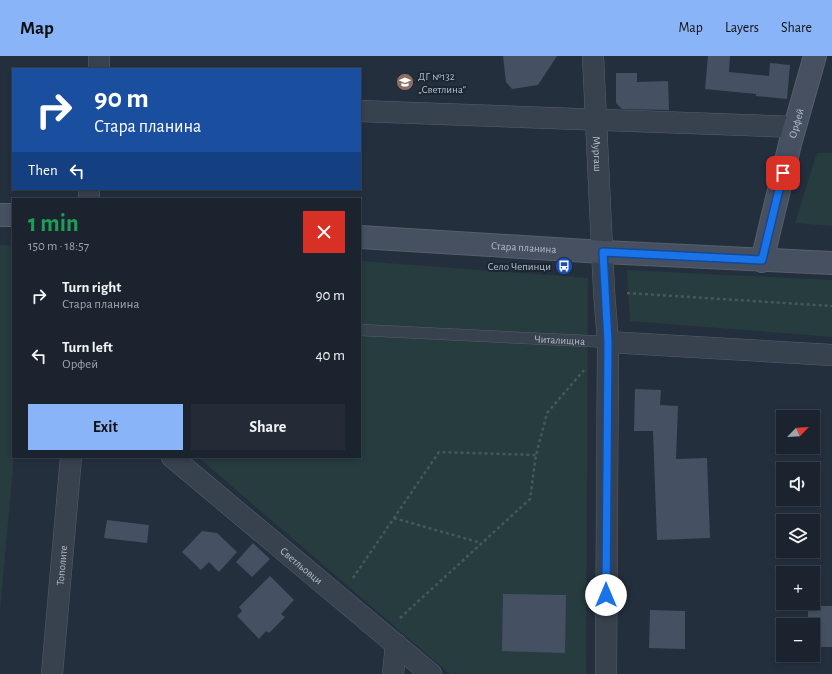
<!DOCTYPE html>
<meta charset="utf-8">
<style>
:root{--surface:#1b232e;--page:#242b36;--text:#f1f3f6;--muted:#a0a4aa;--line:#39404a;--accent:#8ab4f8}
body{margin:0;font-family:"Alegreya Sans",sans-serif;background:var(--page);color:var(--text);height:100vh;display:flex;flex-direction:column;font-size:15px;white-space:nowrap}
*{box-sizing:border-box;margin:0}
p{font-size:13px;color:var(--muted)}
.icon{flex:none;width:22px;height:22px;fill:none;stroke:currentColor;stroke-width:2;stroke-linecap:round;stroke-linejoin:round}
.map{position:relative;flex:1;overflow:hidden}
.details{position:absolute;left:12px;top:142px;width:349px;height:260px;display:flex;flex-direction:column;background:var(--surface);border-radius:0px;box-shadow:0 2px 6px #0003,0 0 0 1px var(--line)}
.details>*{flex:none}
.guide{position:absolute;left:12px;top:12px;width:349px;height:122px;border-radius:0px;box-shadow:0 2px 6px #0003,0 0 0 1px var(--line);background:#1a4fa0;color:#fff;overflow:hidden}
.needle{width:26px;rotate:65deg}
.controls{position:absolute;left:776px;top:354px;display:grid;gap:8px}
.controls a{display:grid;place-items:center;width:44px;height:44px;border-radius:0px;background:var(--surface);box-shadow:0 2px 6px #0003,0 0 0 1px var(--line);font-size:20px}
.pin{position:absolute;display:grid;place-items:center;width:34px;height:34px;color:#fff;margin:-17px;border-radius:8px;box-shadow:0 2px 6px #0006}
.me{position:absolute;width:44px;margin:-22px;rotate:0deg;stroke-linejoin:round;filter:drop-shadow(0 0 3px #0008)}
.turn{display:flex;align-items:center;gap:14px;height:84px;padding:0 16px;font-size:18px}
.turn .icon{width:52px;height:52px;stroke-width:2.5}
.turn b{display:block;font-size:28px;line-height:34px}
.then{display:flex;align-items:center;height:38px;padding:0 16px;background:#0003;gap:8px;font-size:15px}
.round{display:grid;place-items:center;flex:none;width:42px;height:42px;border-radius:0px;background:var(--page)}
.headline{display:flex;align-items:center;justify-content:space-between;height:68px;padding:0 16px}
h1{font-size:24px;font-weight:600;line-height:30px;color:#1e9e55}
.cta{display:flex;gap:8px;margin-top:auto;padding:8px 16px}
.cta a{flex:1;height:46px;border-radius:0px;background:var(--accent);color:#111;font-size:16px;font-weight:600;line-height:46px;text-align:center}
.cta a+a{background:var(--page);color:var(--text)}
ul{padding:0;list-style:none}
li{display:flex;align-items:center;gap:12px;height:60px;padding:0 16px}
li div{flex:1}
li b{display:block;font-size:15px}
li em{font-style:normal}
header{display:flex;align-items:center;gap:24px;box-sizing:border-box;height:56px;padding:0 20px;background:var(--accent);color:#111}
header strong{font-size:19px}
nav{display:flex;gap:22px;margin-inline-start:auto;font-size:14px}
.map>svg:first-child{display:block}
</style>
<header>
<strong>Map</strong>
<nav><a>Map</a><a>Layers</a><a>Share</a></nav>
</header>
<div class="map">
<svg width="832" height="618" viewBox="0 0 832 618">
<rect width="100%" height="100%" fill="#242f3e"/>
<g fill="#263c3f">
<path d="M 817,97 L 832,97 L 832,170 L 795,167 Z"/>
<path d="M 0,189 L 13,190 L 13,401 L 14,401 L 0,555 Z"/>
<path d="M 360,205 L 588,222 L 586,618 L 450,618 L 198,401 L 360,401 Z"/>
<path d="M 627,214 L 832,224 L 832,281 L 630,265 Z"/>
</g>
<g fill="#455162">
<path d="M 503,0 L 557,0 L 538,29 L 512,33 L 506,26 Z"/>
<path d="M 708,0 L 730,0 L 729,16 L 769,20 L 770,7 L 790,9 L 787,43 L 756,40 L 756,38 L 705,33 Z"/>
<path d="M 616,17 L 637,17 L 637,26 L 668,25 L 669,54 L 622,53 L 616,47 Z"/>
<path d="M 635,333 L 661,334 L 660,349 L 678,350 L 676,403 L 707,402 L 710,482 L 657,484 L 653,375 L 634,375 Z"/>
<path d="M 107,464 L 149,469 L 147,487 L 104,482 Z"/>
<path d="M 202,475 L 217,477 L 237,496 L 219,516 L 209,506 L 201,514 L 182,496 Z"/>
<path d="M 253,487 L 270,503 L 252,521 L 236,506 Z"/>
<path d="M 270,520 L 294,544 L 281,558 L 285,561 L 269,577 L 266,575 L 259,583 L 237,560 L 242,555 L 239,551 Z"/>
<path d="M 503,538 L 566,539 L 565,597 L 502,595 Z"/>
<path d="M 808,550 L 832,550 L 832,591 L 813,591 L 813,569 L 808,569 Z"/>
<path d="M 650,554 L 685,555 L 685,593 L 649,592 Z"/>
</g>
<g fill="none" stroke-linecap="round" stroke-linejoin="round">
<defs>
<g id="lane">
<path id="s1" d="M 360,274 L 608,286"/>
</g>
<g id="street">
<path id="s2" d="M 593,0 L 604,235 L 608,286 L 606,618"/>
<path d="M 99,13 L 99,0"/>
<path d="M 360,55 L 795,71"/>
<path d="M 89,143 L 89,133"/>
<path d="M 608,286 L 832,299"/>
<path id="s3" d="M 172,401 L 431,618"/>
<path id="s4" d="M 52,618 L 71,401"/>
<path d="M 393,618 L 396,588"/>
</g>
<g id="secondary">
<path d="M 0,159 L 13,159"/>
<path id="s5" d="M 360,181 L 603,196 L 832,207"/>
<path id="s6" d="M 762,205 L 790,88 L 815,0"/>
</g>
</defs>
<use href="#lane" stroke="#565f6c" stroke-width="12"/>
<use href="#street" stroke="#565f6c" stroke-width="22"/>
<use href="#secondary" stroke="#565f6c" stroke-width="24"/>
<g stroke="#44595c" stroke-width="2.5" stroke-dasharray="3 3" stroke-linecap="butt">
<path d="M 627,237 L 832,250"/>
<path d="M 394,462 L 481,487"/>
<path d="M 353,522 L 439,396 L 536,399"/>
<path d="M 400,562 L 530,443 L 536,399 L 547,357 L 584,314"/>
</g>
<use href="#lane" stroke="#38414e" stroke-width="11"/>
<use href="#street" stroke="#38414e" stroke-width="21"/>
<use href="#secondary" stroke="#465061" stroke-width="22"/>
</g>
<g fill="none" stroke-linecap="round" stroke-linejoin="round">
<defs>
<path id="route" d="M 606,539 L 608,286 L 603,196 L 762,204 L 783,117"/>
</defs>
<use href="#route" stroke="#114b97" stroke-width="10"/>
<use href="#route" stroke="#1a73e8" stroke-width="7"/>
</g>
<defs>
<symbol id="school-disc" viewBox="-11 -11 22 22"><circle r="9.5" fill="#8d6e63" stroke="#1d2633"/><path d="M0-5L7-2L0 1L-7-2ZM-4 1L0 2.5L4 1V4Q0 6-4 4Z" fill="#fff"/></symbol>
<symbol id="bus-disc" viewBox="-11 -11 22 22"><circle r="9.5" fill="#1a4fb4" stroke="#1d2633"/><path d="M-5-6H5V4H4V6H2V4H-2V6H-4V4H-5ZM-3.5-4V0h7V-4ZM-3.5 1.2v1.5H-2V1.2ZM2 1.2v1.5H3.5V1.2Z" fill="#fff"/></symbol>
</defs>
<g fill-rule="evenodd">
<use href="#school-disc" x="395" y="16" width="20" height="20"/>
<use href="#bus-disc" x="554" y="200" width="20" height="20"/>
</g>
<g text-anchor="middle" stroke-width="4" stroke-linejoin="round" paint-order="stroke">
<g font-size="11" fill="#b4bcc9" stroke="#1d2633" text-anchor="start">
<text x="418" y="24">ДГ №132<tspan x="418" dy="13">„Светлина“</tspan></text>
<text x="551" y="214" text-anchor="end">Село Чепинци</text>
</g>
<g font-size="11" fill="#b4bcc9" stroke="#1d2633">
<text dy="4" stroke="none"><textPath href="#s6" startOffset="142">Орфей</textPath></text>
<text dy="4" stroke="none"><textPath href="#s2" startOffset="98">Мургаш</textPath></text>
<text dy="4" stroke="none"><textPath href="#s5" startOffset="164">Стара планина</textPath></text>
<text dy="4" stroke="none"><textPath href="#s1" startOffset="200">Читалищна</textPath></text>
<text dy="4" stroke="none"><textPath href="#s4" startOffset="109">Тополите</textPath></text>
<text dy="4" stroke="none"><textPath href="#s3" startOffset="169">Светльовци</textPath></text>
</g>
</g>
</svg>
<div class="controls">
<a><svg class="needle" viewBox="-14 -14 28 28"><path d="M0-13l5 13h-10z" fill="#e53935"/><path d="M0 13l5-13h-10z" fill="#a0a4aa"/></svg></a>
<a><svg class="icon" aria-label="sound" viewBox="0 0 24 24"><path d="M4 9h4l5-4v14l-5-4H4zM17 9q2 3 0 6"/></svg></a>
<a><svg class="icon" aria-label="layers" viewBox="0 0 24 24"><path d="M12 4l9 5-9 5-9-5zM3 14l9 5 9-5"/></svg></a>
<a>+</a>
<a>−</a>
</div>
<div class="pin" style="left:783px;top:117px;background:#d93025"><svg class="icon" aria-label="arrive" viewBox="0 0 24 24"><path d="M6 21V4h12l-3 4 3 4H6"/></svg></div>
<svg class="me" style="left:606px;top:539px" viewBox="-20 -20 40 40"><circle r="19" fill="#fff"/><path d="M0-13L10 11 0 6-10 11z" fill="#1a73e8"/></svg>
<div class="guide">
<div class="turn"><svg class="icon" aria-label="right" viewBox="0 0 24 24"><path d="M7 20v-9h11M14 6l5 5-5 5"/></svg><div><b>90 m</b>Стара планина</div></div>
<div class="then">Then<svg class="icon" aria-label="left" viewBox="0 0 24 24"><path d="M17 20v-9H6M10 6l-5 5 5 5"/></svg></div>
</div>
<section class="details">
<div class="headline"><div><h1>1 min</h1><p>150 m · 18:57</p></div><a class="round" style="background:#d93025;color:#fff"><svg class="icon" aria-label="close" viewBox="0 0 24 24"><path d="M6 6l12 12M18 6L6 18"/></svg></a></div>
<ul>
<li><svg class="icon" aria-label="right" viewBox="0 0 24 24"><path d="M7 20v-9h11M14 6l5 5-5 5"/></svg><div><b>Turn right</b><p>Стара планина</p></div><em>90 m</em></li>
<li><svg class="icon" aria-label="left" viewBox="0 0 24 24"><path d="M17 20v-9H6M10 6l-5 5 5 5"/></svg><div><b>Turn left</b><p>Орфей</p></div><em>40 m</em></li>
</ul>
<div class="cta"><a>Exit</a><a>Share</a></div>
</section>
</div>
